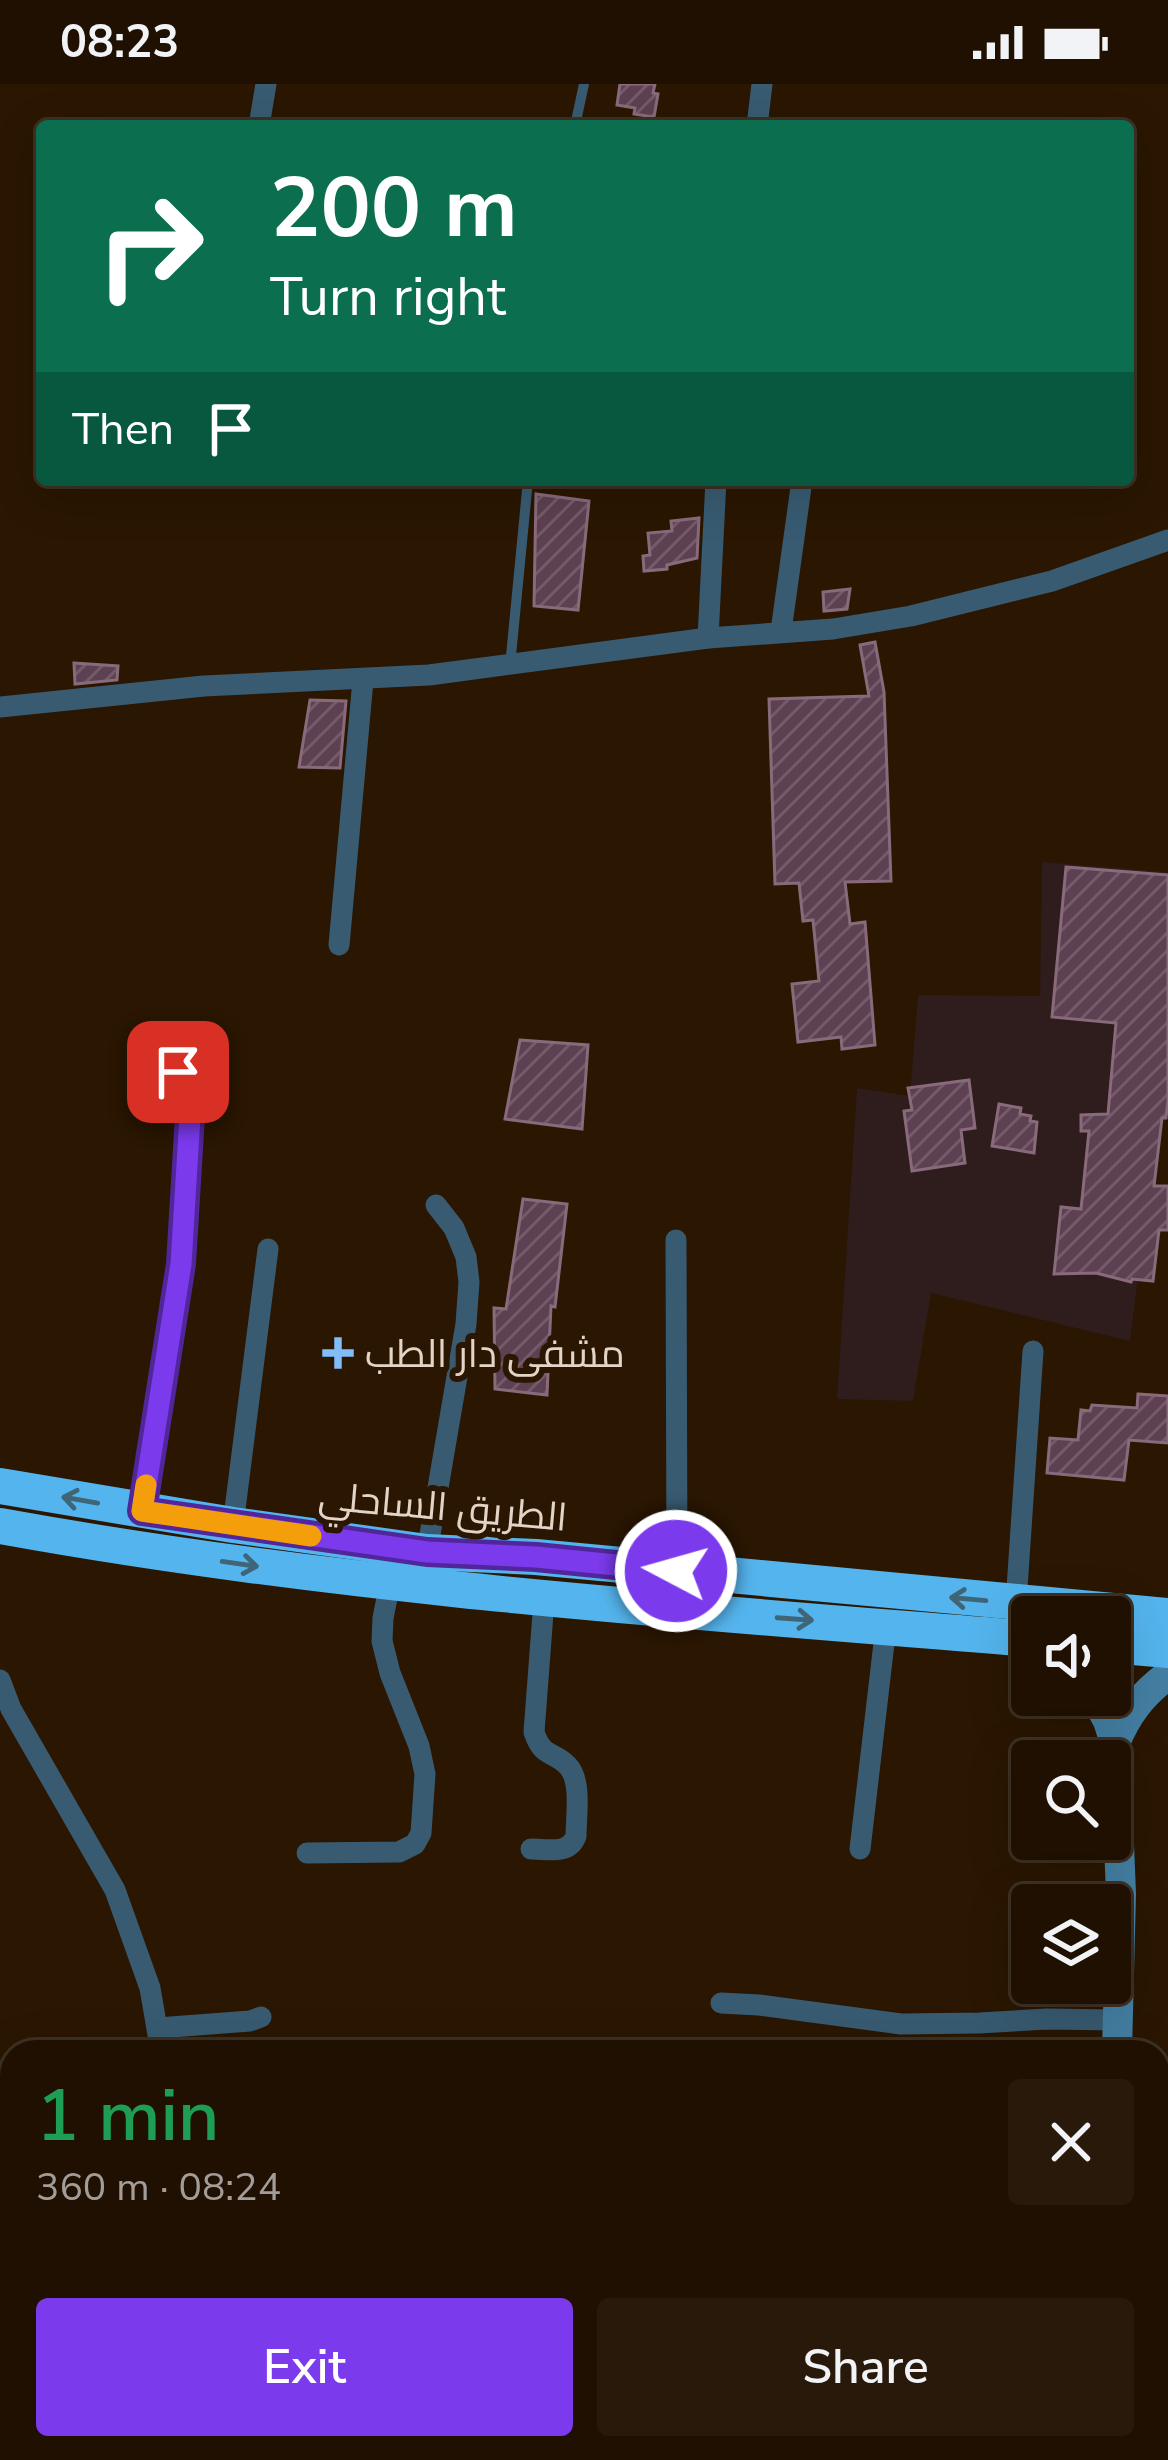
<!DOCTYPE html>
<meta charset="utf-8">
<style>
:root{--surface:#201001;--page:#28190b;--text:#f1f3f6;--muted:#a29d99;--line:#3d3023;--accent:#7c3aed}
body{margin:0;font-family:"Nunito Sans",Cairo,sans-serif;background:var(--page);color:var(--text);height:100vh;display:flex;flex-direction:column;font-size:45px;white-space:nowrap}
*{box-sizing:border-box;margin:0}
p{font-size:39px;color:var(--muted)}
.icon{flex:none;width:66px;height:66px;fill:none;stroke:currentColor;stroke-width:2;stroke-linecap:round;stroke-linejoin:round}
.map{position:relative;flex:1;overflow:hidden}
.details{position:absolute;left:0px;top:1956px;width:1170px;height:420px;display:flex;flex-direction:column;background:var(--surface);border-radius:36px 36px 0 0;box-shadow:0 12px 48px #0002,0 0 0 3px var(--line)}
.details>*{flex:none}
.top-card{position:absolute;left:36px;top:36px;width:1098px;height:366px;border-radius:12px;box-shadow:0 12px 48px #0002,0 0 0 3px var(--line);background:#0b6e4f;color:#fff;overflow:hidden}
.buttons{position:absolute;left:1011px;top:1512px;display:grid;gap:24px}
.buttons a{display:grid;place-items:center;width:120px;height:120px;border-radius:12px;background:var(--surface);box-shadow:0 12px 48px #0002,0 0 0 3px var(--line);font-size:60px}
.pin{position:absolute;display:grid;place-items:center;width:102px;height:102px;color:#fff;margin:-51px;border-radius:24px;box-shadow:0 6px 18px #0006}
.me{position:absolute;width:132px;margin:-66px;rotate:276deg;stroke-linejoin:round;filter:drop-shadow(0 0 9px #0008)}
.turn{display:flex;align-items:center;gap:42px;height:252px;padding:0 36px;font-size:54px}
.turn .icon{width:156px;height:156px;stroke-width:2.5}
.turn b{display:block;font-size:84px;line-height:102px}
.then{display:flex;align-items:center;height:114px;padding:0 36px;background:#0003;gap:24px;font-size:45px}
.round{display:grid;place-items:center;flex:none;width:126px;height:126px;border-radius:12px;background:var(--page)}
.headline{display:flex;align-items:center;justify-content:space-between;height:204px;padding:0 36px}
h1{font-size:72px;font-weight:600;line-height:90px;color:#1e9e55}
.button{display:flex;gap:24px;margin-top:auto;padding:24px 36px}
.button a{flex:1;height:138px;border-radius:12px;background:var(--accent);color:#fff;font-size:48px;font-weight:600;line-height:138px;text-align:center}
.button a+a{background:var(--page);color:var(--text)}
.status{display:flex;justify-content:space-between;align-items:center;height:84px;padding:0 60px;background:var(--surface);direction:ltr}
.status svg{height:33px;fill:currentColor}
.map>svg:first-child{display:block}
</style>
<div class="status"><b>08:23</b><svg viewBox="0 0 49 12"><path d="M0 12V9h3v3zM5 12V6h3v6zM10 12V3h3v9zM15 12V0h3v12zM26 1h20v11H26zM47 4h2v5h-2z"/></svg></div>
<div class="map">
<svg width="1168" height="2376" viewBox="0 0 1168 2376">
<defs>
<pattern id="building-hatch" width="6" height="6" patternUnits="userSpaceOnUse" patternTransform="scale(3)"><rect width="6" height="6" fill="#5d4051"/><path d="M-1 1l2-2M0 6l6-6M5 7l2-2" fill="none" stroke="#745b69"/></pattern>
</defs>
<rect width="100%" height="100%" fill="#2a1601"/>
<path fill="#2f1c1c" d="M 1042,778 L 1168,788 L 1168,949 L 1130,1257 L 931,1209 L 913,1317 L 837,1315 L 857,1004 L 910,1012 L 918,911 L 1040,912 Z"/>
<g fill="url(#building-hatch)" stroke="#896a7b" stroke-width="3">
<path d="M 620,0 L 655,0 L 653,9 L 658,10 L 654,33 L 634,30 L 635,24 L 617,21 Z"/>
<path d="M 536,410 L 589,417 L 578,526 L 534,522 Z"/>
<path d="M 699,434 L 697,474 L 667,481 L 667,485 L 644,487 L 643,472 L 650,471 L 648,449 L 672,447 L 671,437 Z"/>
<path d="M 850,505 L 847,525 L 824,527 L 823,508 Z"/>
<path d="M 875,558 L 884,608 L 891,797 L 845,798 L 850,840 L 865,838 L 875,961 L 842,965 L 841,953 L 798,958 L 792,900 L 819,897 L 813,836 L 803,837 L 799,799 L 775,800 L 769,615 L 869,612 L 860,561 Z"/>
<path d="M 74,579 L 118,582 L 117,596 L 75,600 Z"/>
<path d="M 310,616 L 346,617 L 340,684 L 299,683 Z"/>
<path d="M 1066,783 L 1168,791 L 1168,1017 L 1166,1034 L 1162,1034 L 1154,1102 L 1168,1102 L 1168,1146 L 1159,1146 L 1153,1197 L 1132,1195 L 1131,1198 L 1096,1189 L 1054,1190 L 1061,1123 L 1081,1125 L 1089,1047 L 1081,1047 L 1081,1031 L 1108,1030 L 1116,939 L 1052,933 Z"/>
<path d="M 520,956 L 588,961 L 582,1045 L 505,1035 Z"/>
<path d="M 969,996 L 975,1044 L 961,1046 L 965,1079 L 912,1087 L 904,1027 L 912,1026 L 908,1004 Z"/>
<path d="M 999,1020 L 1021,1024 L 1020,1030 L 1031,1032 L 1030,1037 L 1037,1038 L 1034,1069 L 992,1062 Z"/>
<path d="M 523,1115 L 567,1120 L 555,1223 L 551,1222 L 547,1311 L 495,1305 L 494,1224 L 506,1225 Z"/>
<path d="M 1138,1310 L 1168,1312 L 1168,1359 L 1129,1356 L 1124,1396 L 1047,1389 L 1050,1354 L 1078,1356 L 1081,1326 L 1090,1327 L 1092,1321 L 1137,1324 Z"/>
</g>
<g fill="none" stroke-linecap="round" stroke-linejoin="round">
<g stroke="#385b71" stroke-width="10">
<path d="M 575,42 L 584,0"/>
<path d="M 510,582 L 528,396"/>
</g>
<g stroke="#385b71" stroke-width="21">
<path d="M 259,42 L 266,0"/>
<path d="M 757,42 L 762,0"/>
<path d="M 781,547 L 802,396"/>
<path d="M 708,554 L 716,396"/>
<path d="M 0,623 L 204,602 L 429,591 L 708,554 L 833,545 L 911,532 L 1052,497 L 1168,456"/>
<path d="M 339,861 L 363,596"/>
<path d="M 676,1156 L 677,1487"/>
<path d="M 142,1427 L 180,1180 L 191,1015 L 190,1004 L 178,988 L 143,983"/>
<path d="M 233,1441 L 268,1165"/>
<path d="M 427,1468 L 466,1240 L 469,1198 L 466,1173 L 454,1144 L 436,1121"/>
<path d="M 1016,1519 L 1033,1267"/>
<path d="M 0,1596 L 11,1625 L 115,1806 L 150,1904 L 161,1968"/>
<path d="M 531,1765 C 548,1765 569,1771 576,1752 C 576,1733 582,1697 568,1682 C 553,1666 543,1675 534,1648 L 544,1516"/>
<path d="M 860,1765 L 886,1542"/>
<path d="M 307,1769 L 399,1768 L 415,1760 L 421,1749 L 425,1690 L 419,1662 L 390,1589 L 382,1557 L 383,1534 L 390,1499"/>
<path d="M 721,1919 L 759,1921 L 901,1940 L 979,1939 L 1047,1935 L 1117,1936"/>
<path d="M 158,1944 L 250,1937 L 261,1933"/>
<path d="M 333,2364 L 334,2376"/>
<path d="M 550,2364 L 553,2371"/>
<path d="M 48,2376 L 51,2364"/>
</g>
<g stroke="#447fa3" stroke-width="30">
<path d="M 1094,1611 L 1108,1637 L 1115,1659 L 1121,1810 L 1117,1968"/>
<path d="M 1115,1659 C 1127,1630 1142,1610 1168,1591"/>
<path d="M 1098,2376 L 1100,2364"/>
</g>
<g stroke="#54b4ed" stroke-width="36">
<path d="M 0,1402 L 233,1441 L 427,1468 L 536,1473 L 1168,1532"/>
<path d="M 0,1442 C 341,1504 687,1527 1032,1555"/>
<path d="M 1110,1561 L 1168,1566"/>
</g>
</g>
<defs><path id="oneway-shaft" d="M-6 0H5M1.5-3L5.5 0L1.5 3" fill="none" stroke-width="1.6" stroke-linecap="round" stroke-linejoin="round" transform="scale(3)"/></defs>
<g stroke="#3f6577">
<use href="#oneway-shaft" transform="translate(80 1416) rotate(-170)"/>
<use href="#oneway-shaft" transform="translate(240 1480) rotate(8)"/>
<use href="#oneway-shaft" transform="translate(968 1515) rotate(-175)"/>
<use href="#oneway-shaft" transform="translate(795 1535) rotate(4)"/>
</g>
<g fill="none" stroke-linecap="round" stroke-linejoin="round">
<defs>
<path id="route" d="M 178,988 L 190,1004 L 191,1015 L 181,1180 L 142,1427 L 427,1468 L 536,1473 L 676,1487"/>
</defs>
<use href="#route" stroke="#51269a" stroke-width="30"/>
<use href="#route" stroke="#7c3aed" stroke-width="21"/>
<path stroke="#f59e0b" stroke-width="21" d="M 146,1401 L 142,1427 L 311,1452"/>
</g>
<path fill="#80bdfa" stroke="#2a1601" stroke-width="4.5" d="M332 1251h12v12h12v12h-12v12h-12v-12h-12v-12h12z"/>
<g text-anchor="middle" stroke-width="12" stroke-linejoin="round" paint-order="stroke">
<g font-size="39" fill="#e2d4c7" stroke="#2a1601" text-anchor="start">
<text x="365" y="1283">مشفى دار الطب</text>
</g>
<g font-size="39" fill="#e2d4c7" stroke="#2a1601">
<text transform="translate(443 1422) rotate(5)" y="14">الطريق الساحلي</text>
</g>
</g>
</svg>
<div class="buttons">
<a><svg class="icon" aria-label="sound" viewBox="0 0 24 24"><path d="M4 9h4l5-4v14l-5-4H4zM17 9q2 3 0 6"/></svg></a>
<a><svg class="icon" aria-label="search" viewBox="0 0 24 24"><circle cx="10" cy="10" r="6"/><path d="M15 15l6 6"/></svg></a>
<a><svg class="icon" aria-label="layers" viewBox="0 0 24 24"><path d="M12 4l9 5-9 5-9-5zM3 14l9 5 9-5"/></svg></a>
</div>
<div class="pin" style="left:178px;top:988px;background:#d93025"><svg class="icon" aria-label="arrive" viewBox="0 0 24 24"><path d="M6 21V4h12l-3 4 3 4H6"/></svg></div>
<svg class="me" style="left:676px;top:1487px" viewBox="-20 -20 40 40"><circle r="17" fill="#7c3aed" stroke="#fff" stroke-width="3"/><path d="M0-11L8 9 0 5-8 9z" fill="#fff"/></svg>
<div class="top-card">
<div class="turn"><svg class="icon" aria-label="right" viewBox="0 0 24 24"><path d="M7 20v-9h11M14 6l5 5-5 5"/></svg><div><b>200 m</b>Turn right</div></div>
<div class="then">Then<svg class="icon" aria-label="arrive" viewBox="0 0 24 24"><path d="M6 21V4h12l-3 4 3 4H6"/></svg></div>
</div>
<section class="details">
<div class="headline"><div><h1>1 min</h1><p>360 m · 08:24</p></div><a class="round"><svg class="icon" aria-label="close" viewBox="0 0 24 24"><path d="M6 6l12 12M18 6L6 18"/></svg></a></div>
<div class="button"><a>Exit</a><a>Share</a></div>
</section>
</div>
